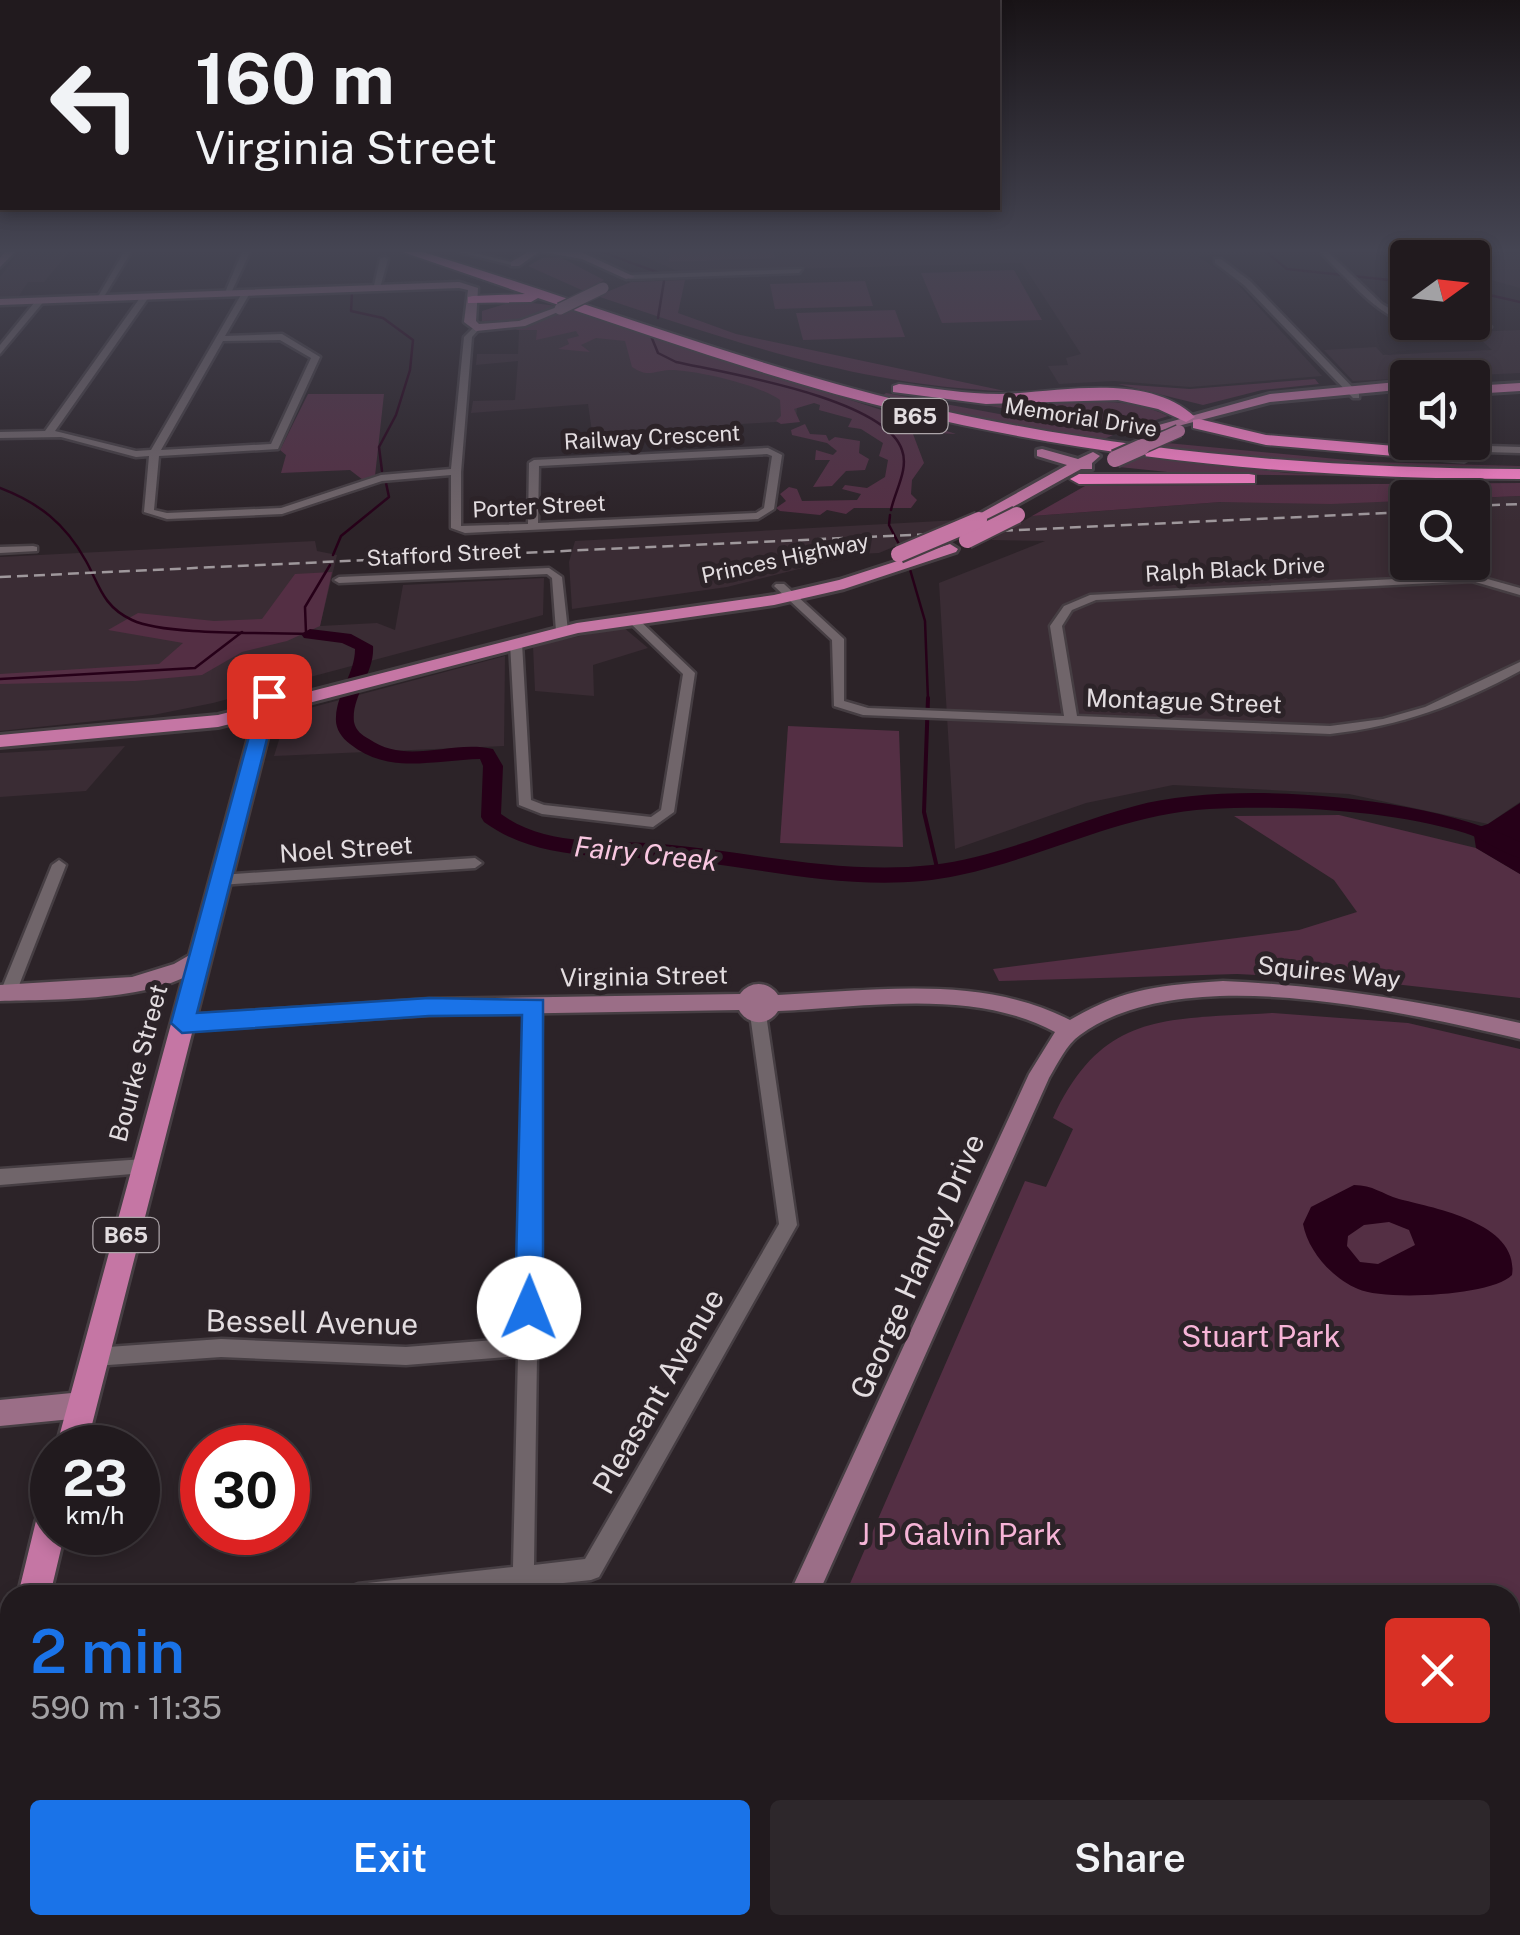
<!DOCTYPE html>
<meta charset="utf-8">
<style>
body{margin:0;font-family:"Public Sans",sans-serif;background:#2d272b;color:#f1f3f6;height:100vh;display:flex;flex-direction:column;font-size:38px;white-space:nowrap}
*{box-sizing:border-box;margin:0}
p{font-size:32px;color:#a2a1a4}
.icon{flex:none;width:55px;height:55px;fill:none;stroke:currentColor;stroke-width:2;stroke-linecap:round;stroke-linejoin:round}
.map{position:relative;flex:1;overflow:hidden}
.sheet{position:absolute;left:0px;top:1585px;width:1520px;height:350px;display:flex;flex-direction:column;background:#211a1e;border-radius:30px 30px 0 0;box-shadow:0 5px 15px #0003,0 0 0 2px #3e383c}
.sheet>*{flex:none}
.top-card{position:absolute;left:0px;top:0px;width:1000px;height:210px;box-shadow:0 5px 15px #0003,0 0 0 2px #3e383c;background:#211a1e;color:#f1f3f6;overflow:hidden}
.needle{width:65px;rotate:75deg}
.buttons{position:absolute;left:1390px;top:240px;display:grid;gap:20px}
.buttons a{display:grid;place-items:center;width:100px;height:100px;border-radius:10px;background:#211a1e;box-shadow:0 5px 15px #0003,0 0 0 2px #3e383c;font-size:50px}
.speed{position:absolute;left:30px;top:1425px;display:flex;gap:20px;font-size:50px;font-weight:700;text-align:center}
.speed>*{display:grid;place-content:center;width:130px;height:130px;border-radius:50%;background:#211a1e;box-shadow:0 5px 15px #0003,0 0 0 2px #3e383c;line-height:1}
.speed small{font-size:25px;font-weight:400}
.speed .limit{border:15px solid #d22;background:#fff;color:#111}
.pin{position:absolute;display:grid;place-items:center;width:85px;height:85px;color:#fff;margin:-42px;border-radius:20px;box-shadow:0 5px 15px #0006}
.me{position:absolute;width:110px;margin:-55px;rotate:1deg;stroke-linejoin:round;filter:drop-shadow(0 0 8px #0008)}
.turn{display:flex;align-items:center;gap:35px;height:210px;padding:0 30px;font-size:45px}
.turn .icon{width:130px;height:130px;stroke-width:2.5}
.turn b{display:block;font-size:70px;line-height:85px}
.round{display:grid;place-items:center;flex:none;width:105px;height:105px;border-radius:10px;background:#2d272b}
.head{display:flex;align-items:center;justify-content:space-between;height:170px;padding:0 30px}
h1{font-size:60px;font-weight:600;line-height:75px;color:#1a73e8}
.primary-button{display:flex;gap:20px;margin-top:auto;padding:20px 30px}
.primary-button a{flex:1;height:115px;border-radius:10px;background:#1a73e8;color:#fff;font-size:40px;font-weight:600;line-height:115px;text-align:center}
.primary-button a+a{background:#2d272b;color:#f1f3f6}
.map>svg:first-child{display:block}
</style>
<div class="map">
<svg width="1520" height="1935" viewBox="0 0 1520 1935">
<rect width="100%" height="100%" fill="#2c2328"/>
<g fill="#3a2c34">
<path d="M19 252H69L44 282H28L18 297 0 298V277Z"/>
<path d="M633 252H1267L1197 256 1234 280 1322 376 1190 387 1114 381 1059 384 1048 366 1068 365 1066 358 1081 354 1022 263 680 272Z"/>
<path d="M1482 252 1520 254V288L1473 275 1477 272 1472 261 1492 260Z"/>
<path d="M570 328 619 330 798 394 796 421 592 432 588 404 471 413 473 401 515 400 518 361 476 365 477 354H518L519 330Z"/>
<path d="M1520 330V373L1353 381 1324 350 1376 347 1383 355 1492 350 1473 332Z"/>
<path d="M1520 496V802L1488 824 1349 794 1173 785 1086 803 955 849 939 583 1045 541 991 540 1032 516 1221 502 1407 501 1408 562H1472L1473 498Z"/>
<path d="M958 520 879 553 858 554 727 587 572 609 569 562 575 541Z"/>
<path d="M315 541 317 551 337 555 320 626 377 623 395 630 403 585 544 578 543 615 213 703 153 715 0 731V557Z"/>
<path d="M623 627 648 648 593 665 594 696 535 691 533 646Z"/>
<path d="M505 656 504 746 274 756 287 714Z"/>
<path d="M125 746 86 791 0 797V753Z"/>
</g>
<g fill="#542f44">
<path d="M669 252H773L775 258 669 262Z"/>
<path d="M560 257 604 280 586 292 528 266 542 258Z"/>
<path d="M1014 270 1042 320 942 323 921 273Z"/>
<path d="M685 280 678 313 736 334 1005 391C862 386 730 341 597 296L631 282Z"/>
<path d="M865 281 873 306 775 309 770 284Z"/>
<path d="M515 301 558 306 523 320 482 321V311Z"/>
<path d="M568 309 956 434 921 432 894 421 913 434 924 463 912 480 911 494 917 500 911 508H854L846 514 827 510 820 515 780 511 776 508 786 501 780 494 789 487 797 489 802 501 857 500 861 494 842 489 845 485 867 488 885 477 888 460 879 456 883 443 861 429 848 427 852 419 819 410 820 405 814 403 794 409 800 422 781 424 776 421 781 416 780 400C760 385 696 370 670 370 652 371 649 378 632 367L625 341 596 338 581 345 590 352 558 349 569 344 567 339 579 336 576 331 536 340 537 330H515Z"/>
<path d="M895 310 905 337 803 340 796 313Z"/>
<path d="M1315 379 1319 384 1262 390 1203 405 1118 384 1190 389Z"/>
<path d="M886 393 1113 435 1100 441 881 397Z"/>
<path d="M308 394H384L375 476 363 480 350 470 281 473 286 455 280 450Z"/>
<path d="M939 397C977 400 1013 403 1051 403 1092 402 1130 397 1168 416L1125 430Z"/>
<path d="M805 424 810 434 826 435 829 441 835 437 860 441 859 453 869 459 865 470 846 471 832 486 813 487 830 460H815L816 450 833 455 837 451 827 443 792 435 791 430Z"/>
<path d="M1167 443 1369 462 1520 466V471L1325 465 1152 449Z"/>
<path d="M1140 455 1287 473 1373 476 1187 474 1119 467Z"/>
<path d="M1520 483V496L1331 504 1221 502 1032 516 1085 486Z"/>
<path d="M332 572 320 626 287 641 242 652 202 675 135 681 0 684V674L159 664 183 643 108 630 138 613 214 621 262 619 295 574Z"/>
<path d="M788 726 899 731 903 847 780 843Z"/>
<path d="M1339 815 1476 848 1520 874V998L1358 980 1237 974 999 981 993 969 1299 930 1357 912 1334 880 1234 816Z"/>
<path d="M1273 1013 1408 1023 1520 1049V1935H718L722 1925H1510V1595H845L1025 1181 1046 1187 1073 1129 1053 1118C1103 1009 1169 1020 1273 1013Z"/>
</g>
<g fill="#260018" fill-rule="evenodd">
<path d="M1520 803V874L1476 848 1473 829 1488 824Z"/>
<path d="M1354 1185C1373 1185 1382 1194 1399 1199 1429 1207 1520 1222 1512 1275 1492 1296 1384 1301 1358 1289 1332 1278 1308 1251 1303 1224L1311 1207ZM1389 1222 1409 1230 1415 1245 1378 1264 1360 1262 1347 1246 1348 1236 1364 1225Z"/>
</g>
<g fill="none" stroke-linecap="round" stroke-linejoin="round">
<g stroke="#260018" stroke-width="2.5">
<path d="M602 252 662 274"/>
<path d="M1266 252 1287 269 1408 282"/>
<path d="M1472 291 1520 302"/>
<path d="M352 293 351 311 383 318 413 340 410 370 396 415 379 447 382 471"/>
<path d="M658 318 664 281"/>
<path d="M651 336 658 353 676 362C725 373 885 398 902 450 909 469 895 491 891 510"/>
<path d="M0 488C39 503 65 523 86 561 99 584 102 606 132 620 166 636 268 632 310 634"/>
<path d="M890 515 889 525 901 548"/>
<path d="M333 555 341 536 389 497 386 483"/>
<path d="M909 566 925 621 928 700"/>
<path d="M306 633 305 607 330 565"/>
<path d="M0 679 195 668 242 632"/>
</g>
<path stroke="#260018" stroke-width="4" d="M928 698 924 812 938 872"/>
<path fill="#260018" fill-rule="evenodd" d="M310 629 351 634 373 646C375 673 351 696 354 722 356 731 362 735 369 739 408 766 451 739 493 749L503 766 501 814C548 848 607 839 662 844 752 852 841 875 932 865 1002 857 1067 824 1135 806 1234 779 1429 796 1520 842V858C1501 853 1484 839 1465 833 1389 810 1288 805 1209 809 1121 814 1045 857 960 875 869 895 780 871 689 861 620 854 543 865 484 822L481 817 483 766 480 759C435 760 388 775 350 744 341 737 335 728 336 717 337 693 355 673 355 649L342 643 304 638 301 634Z"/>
<defs>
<g id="street">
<path d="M124 252H131L102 300H96Z"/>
<path d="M242 252H250L231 293 224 295Z"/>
<path d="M459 252H471L519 264 515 266Z"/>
<path d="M1321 252H1328L1382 304 1408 319V322L1487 324 1491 327 1487 330C1424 331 1399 332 1353 285 1342 274 1330 263 1321 252Z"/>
<path d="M1437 252H1445L1451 258H1443Z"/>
<path d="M384 257 388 259 380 288 373 290 380 259Z"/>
<path d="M1215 259H1221L1250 281 1359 394V398H1353L1244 285 1215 263Z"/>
<path d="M802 269 799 273 630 279 626 277 630 275Z"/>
<path d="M246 291 250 293 225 336 282 334 320 357 278 449 159 456 154 510 167 513 281 508 381 475 451 469 464 337 476 325 480 328 472 337 461 472V526L528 524 529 463 534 460 768 448 782 455 774 509 758 519 465 533 451 528V475L382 481 282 514 167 519 144 512 149 456 136 457 61 437 0 438V432L45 431 142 295H145L149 297 55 431 136 451 151 450 242 293ZM280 340 311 358 271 444 161 450 223 341ZM767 454 772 456 764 508 756 513 538 523 539 466Z"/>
<path d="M38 298 45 300 0 354V345Z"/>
<path d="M1472 439 1488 446 1520 447V453L1486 452 1469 444 1472 442Z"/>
<path d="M33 546 37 547V551L0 553V547Z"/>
<path d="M549 568 562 577 568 631 562 634 556 631 552 578 547 574 339 583 334 580 339 577Z"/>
<path d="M1473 575 1520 588V595L1472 581 1096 600 1072 610 1062 626 1077 716 1330 726 1383 719 1425 707 1520 662V671C1457 705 1402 726 1330 734L863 715 834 706 832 640 774 586 776 584H784L844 639V701L868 708 1064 716 1050 626 1064 606 1090 595Z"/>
<path d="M632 616 636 617 695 673 674 812 653 827 542 814 519 805 510 643 516 640 522 643 531 800 544 805 651 817 661 810 683 674 628 621V617Z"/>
<path d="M475 858 482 863 475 868 220 885 213 880 220 875Z"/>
<path d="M59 860 66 865 16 993 13 997H3L0 993 52 865Z"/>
<path d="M534 1000 539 1002 542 1006 534 1565 585 1559 779 1224 750 1014 753 1010H763L766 1014 797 1225 599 1577 591 1580 454 1595H347L350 1587 358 1584 513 1567 518 1356 406 1365 221 1357 94 1366 87 1364 84 1357 87 1350 94 1348 221 1339 406 1347 518 1338 526 1006 529 1002Z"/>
<path d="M144 1159 150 1161 153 1166 150 1171 144 1173 0 1185V1169Z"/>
<path d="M10 1651V1673L0 1674V1652Z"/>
<path d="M296 1925H320V1935H294Z"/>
<path d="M730 1925H757L762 1935H734Z"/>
</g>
<g id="secondary">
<path d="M5 252H15L0 267V258Z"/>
<path d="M528 252H539L519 266H511V262Z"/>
<path d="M543 252H581L635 277 626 279 582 259Z"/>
<path d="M459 282 478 288 476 321 479 324 519 321 560 306 565 309 525 326 476 331 464 322 468 290 459 288 0 305V299Z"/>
<path d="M200 949 210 957C178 1003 51 999 0 1001V985L132 977 174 964Z"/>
<path d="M1223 981C1324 985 1421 1001 1520 1023V1039C1402 1012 1184 959 1080 1035 1066 1045 1058 1063 1049 1078L818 1595H789L1029 1074 1055 1032C973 988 868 1007 778 1011 769 1026 748 1026 739 1010L429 1015 183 1031 176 1029 173 1023 176 1017 183 1015 429 999 740 994C750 980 769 981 778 995 874 991 981 974 1070 1020 1124 988 1161 985 1223 981Z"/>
<path d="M82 1392 91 1396 95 1405 91 1414 82 1418 0 1426V1400Z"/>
<path d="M235 1925H309L304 1935H231Z"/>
</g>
<g id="primary">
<path d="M1408 381V389L1270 402 1155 432 1148 428 1270 394Z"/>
<path d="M1520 383V391L1472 394V386Z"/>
<path d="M1042 449 1078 459 1093 452 1100 456 1092 463V469H1081L984 523H974V517L1067 465 1037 456V450Z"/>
<path d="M950 544 958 549 956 552 844 589 774 605 578 633 274 712 86 1448H56L254 718 218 727 0 747V735L218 715 257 705 262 695 268 693 277 700 577 623 774 595 839 580Z"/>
<path d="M52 1505V1532H65L50 1595H18L36 1521 41 1510Z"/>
<path d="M10 1671V1740L0 1744V1675Z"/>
</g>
<g id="highway">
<path d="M403 252H423C586 302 747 364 913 404 1113 451 1316 468 1520 469V479C1314 479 1110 461 909 413 783 383 661 339 538 298L531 302 468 303V297L473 296 525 294Z"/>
<path d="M899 384C932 388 966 394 999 394 1059 393 1146 371 1195 417L1186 422 1158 409 1118 400 986 404 893 392V386Z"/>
<path d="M1199 419 1266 435 1464 452 1473 457 1464 462 1266 445 1193 428V420Z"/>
<path d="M1249 474 1255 475V483L1079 484 1070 479 1079 474Z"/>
</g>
</defs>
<use href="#street" stroke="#463e43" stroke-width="5"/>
<use href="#secondary" stroke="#463e43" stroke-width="5"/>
<use href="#primary" stroke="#463e43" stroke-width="6"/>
<use href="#highway" stroke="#463e43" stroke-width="4"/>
<use href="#street" fill="#70656a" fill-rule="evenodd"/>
<use href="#secondary" fill="#9b6e87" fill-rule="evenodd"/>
<use href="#primary" fill="#c576a4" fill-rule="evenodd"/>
<use href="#highway" fill="#fe82ca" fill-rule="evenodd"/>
<g stroke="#9f989c" stroke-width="2.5" stroke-dasharray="11 6" stroke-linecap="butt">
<path d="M1472 506 1520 504"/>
<path d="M0 577 1408 512"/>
</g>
<defs>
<path id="secondary-bridge" d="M560 309 603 288"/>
<path id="primary-bridge-far1" d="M1136 450 1179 431"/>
<g id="primary-bridge">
<path d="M1115 459 1142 447"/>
<path d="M967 540 1017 515"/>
<path d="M899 554 979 520"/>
</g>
</defs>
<use href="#secondary-bridge" stroke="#463e43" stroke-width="14" stroke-linecap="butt"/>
<use href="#primary-bridge-far1" stroke="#463e43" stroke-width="15" stroke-linecap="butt"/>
<use href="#primary-bridge" stroke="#463e43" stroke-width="20" stroke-linecap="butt"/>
<use href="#secondary-bridge" stroke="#9b6e87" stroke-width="11"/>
<use href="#primary-bridge-far1" stroke="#c576a4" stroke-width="12"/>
<use href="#primary-bridge" stroke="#c576a4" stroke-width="16"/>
</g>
<linearGradient id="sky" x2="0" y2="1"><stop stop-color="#181316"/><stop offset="0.48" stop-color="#454553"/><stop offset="1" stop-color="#454553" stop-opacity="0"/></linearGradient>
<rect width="1520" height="522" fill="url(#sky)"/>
<path fill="#1a73e8" stroke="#114b97" stroke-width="2.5" d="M269 690 278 696 197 1013 429 998 543 1000V1308L539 1318 529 1322 519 1318 515 1308 522 1015 429 1016 182 1033 171 1023 260 696Z"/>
<g text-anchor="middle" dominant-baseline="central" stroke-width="10" stroke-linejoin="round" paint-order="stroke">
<g fill="#2c2328" stroke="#aca5a9" stroke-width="2.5">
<rect x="882.5" y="399" width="65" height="34" rx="8"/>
<rect x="93.5" y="1218" width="65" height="34" rx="8"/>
</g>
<g font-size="22" font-weight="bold" fill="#e3dde0">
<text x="915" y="416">B65</text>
<text x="126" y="1235">B65</text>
</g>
<g font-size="22" fill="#e3dde0" stroke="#2c2328">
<text transform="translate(1081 417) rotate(9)">Memorial Drive</text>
<text transform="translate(652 437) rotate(-3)">Railway Crescent</text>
<text transform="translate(539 506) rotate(-3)">Porter Street</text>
<text transform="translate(444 554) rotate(-3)">Stafford Street</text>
<text transform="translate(785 558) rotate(-12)">Princes Highway</text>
<text transform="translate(1235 569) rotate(-3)">Ralph Black Drive</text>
</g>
<g font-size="25" fill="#e3dde0" stroke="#2c2328">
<text transform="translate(1184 701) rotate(2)">Montague Street</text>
<text transform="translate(346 849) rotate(-4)">Noel Street</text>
<text transform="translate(1329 972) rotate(6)">Squires Way</text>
<text transform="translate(644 976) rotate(-1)">Virginia Street</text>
<text transform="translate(138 1063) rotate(-75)">Bourke Street</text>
</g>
<g font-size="28" font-style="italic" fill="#f9c7e1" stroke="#2c2328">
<text transform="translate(646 853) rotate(6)">Fairy Creek</text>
</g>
<g font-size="30" fill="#e3dde0" stroke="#2c2328">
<text transform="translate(917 1266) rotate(-66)">George Hanley Drive</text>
<text transform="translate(312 1322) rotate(1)">Bessell Avenue</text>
<text transform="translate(658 1391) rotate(-60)">Pleasant Avenue</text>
</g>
<g font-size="30" fill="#f6b4d7" stroke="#2c2328">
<text x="1261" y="1336">Stuart Park</text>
<text x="960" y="1534">J P Galvin Park</text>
</g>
</g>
</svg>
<div class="buttons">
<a><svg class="needle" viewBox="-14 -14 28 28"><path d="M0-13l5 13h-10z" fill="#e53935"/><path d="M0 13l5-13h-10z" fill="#a2a1a4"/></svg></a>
<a><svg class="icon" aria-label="sound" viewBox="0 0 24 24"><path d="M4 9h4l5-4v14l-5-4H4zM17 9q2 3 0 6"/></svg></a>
<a><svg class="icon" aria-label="search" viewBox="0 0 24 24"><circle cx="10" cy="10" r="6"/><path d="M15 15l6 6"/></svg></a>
</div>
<div class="speed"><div>23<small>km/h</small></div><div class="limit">30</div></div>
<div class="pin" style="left:269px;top:696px;background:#d93025"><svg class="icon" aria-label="arrive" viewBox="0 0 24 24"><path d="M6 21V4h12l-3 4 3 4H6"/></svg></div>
<svg class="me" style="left:529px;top:1308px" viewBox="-20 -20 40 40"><circle r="19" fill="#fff"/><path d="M0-13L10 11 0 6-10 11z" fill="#1a73e8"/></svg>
<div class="top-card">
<div class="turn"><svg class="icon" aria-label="left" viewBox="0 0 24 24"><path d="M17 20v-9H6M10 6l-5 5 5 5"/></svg><div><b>160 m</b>Virginia Street</div></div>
</div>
<section class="sheet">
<div class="head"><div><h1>2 min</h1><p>590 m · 11:35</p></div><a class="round" style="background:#d93025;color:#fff"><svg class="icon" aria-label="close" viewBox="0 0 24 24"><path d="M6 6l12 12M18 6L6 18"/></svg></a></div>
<div class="primary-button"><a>Exit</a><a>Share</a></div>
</section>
</div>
